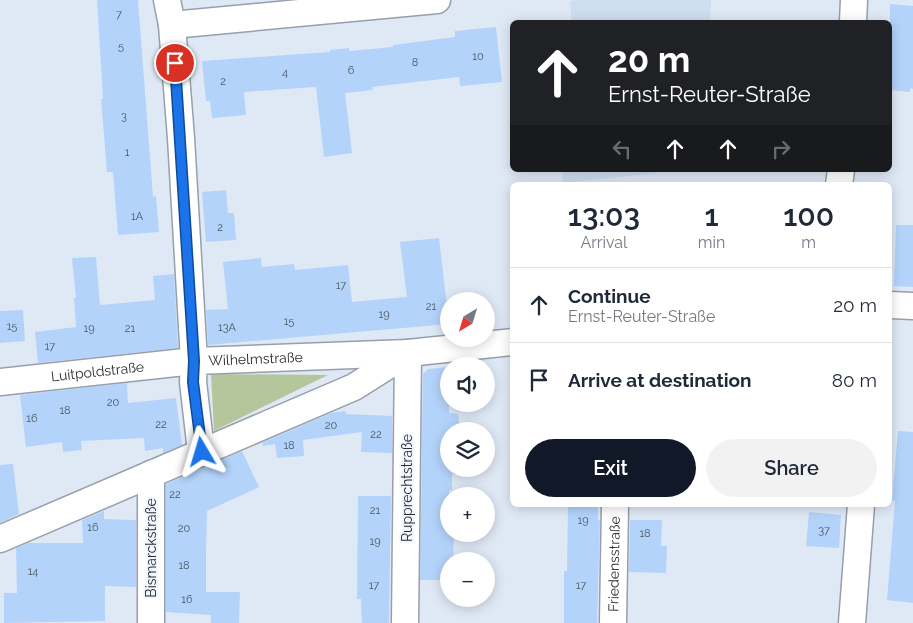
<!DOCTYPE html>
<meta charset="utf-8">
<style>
body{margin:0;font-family:Raleway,sans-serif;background:#f2f2f3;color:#1f2937;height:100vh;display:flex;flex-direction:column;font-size:19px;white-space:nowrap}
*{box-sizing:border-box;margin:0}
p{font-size:16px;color:#747a83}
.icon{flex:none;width:28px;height:28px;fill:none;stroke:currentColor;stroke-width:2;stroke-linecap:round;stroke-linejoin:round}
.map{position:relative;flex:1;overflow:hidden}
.drawer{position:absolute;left:510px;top:182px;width:382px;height:325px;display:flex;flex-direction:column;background:#fff;border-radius:8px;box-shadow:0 2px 12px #0003}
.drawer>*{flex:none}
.top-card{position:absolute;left:510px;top:20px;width:382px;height:152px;border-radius:8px;box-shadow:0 2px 12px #0003;background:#202124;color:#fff;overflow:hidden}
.needle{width:32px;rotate:218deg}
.controls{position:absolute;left:440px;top:292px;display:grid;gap:10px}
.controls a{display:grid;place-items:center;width:55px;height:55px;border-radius:50%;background:#fff;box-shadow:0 2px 12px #0003;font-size:25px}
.pin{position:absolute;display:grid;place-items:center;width:42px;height:42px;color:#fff;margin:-21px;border:2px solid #fff;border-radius:50%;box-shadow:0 1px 5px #0007}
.me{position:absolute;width:55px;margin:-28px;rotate:353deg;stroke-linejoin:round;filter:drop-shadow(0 0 4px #0008)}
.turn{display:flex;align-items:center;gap:18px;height:105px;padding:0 15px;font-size:22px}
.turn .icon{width:65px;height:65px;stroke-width:2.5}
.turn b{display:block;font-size:35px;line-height:42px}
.lanes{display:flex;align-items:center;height:48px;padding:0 15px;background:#0003;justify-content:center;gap:25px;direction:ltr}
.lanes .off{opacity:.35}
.eta{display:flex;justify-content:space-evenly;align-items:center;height:85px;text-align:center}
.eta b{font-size:30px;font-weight:600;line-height:35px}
.action{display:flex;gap:10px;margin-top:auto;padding:10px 15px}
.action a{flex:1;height:58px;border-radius:30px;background:#111827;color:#fff;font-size:20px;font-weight:600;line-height:58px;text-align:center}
.action a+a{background:#f2f2f3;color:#1f2937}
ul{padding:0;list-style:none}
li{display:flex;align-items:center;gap:15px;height:75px;padding:0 15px;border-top:1px solid #e0e1e3}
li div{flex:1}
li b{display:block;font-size:19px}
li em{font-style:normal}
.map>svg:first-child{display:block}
</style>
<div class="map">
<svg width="913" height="623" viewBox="0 0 913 623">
<rect width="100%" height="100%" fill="#dfe9f6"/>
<g fill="#cfddf0">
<path d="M578 0H711L710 22H572L570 1Z"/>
<path d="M562 170H656V173L563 183Z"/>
</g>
<path fill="#b6c69c" d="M211 374 328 375 214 431Z"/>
<g fill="#b4d3fb">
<path d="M97 0H138L153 197 156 196 159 232 118 235 113 172H107L101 99H103Z"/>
<path d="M890 4 913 6V89L910 88V92L890 90Z"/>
<path d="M496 27 502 82 460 86 459 77 372 87 373 90 345 93 352 153 324 157 316 87 244 92 246 115 212 118 210 101H206L202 61 330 52V50L349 48V51L393 47V45L455 37V31Z"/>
<path d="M226 190 228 213H234L236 240 206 242 202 192Z"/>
<path d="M896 225H913V287L894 286Z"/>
<path d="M439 238 449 324 208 345 206 310 228 309 223 262 261 258 262 267 294 264 295 270 348 265 352 302 407 297 400 242Z"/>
<path d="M96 257 100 305 155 300 153 276 174 274 178 348 38 363 35 332 76 327 74 298H76L72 258Z"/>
<path d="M23 310 25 341 0 343V311Z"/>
<path d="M449 367V413L458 414 460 431H449V469H467V474H452V490H449V534H454L453 561H449V580H420L423 374 428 369Z"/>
<path d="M127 383 128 403 176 398 182 445 163 453V448L145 451 144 438 81 441 82 450 63 452 62 442 26 447 20 395Z"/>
<path d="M346 411V414L392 416V453L361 452 362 432 303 440 304 456 277 458 275 444 263 446 262 443 331 413Z"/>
<path d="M898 431 913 432V603L887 600 895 501H892Z"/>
<path d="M242 451 259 487 207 511 206 549V592H240L239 623H211V615L166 612V484Z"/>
<path d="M13 464 19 514 0 523V465Z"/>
<path d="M358 496H391L389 623H362L361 599H357Z"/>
<path d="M568 505H598V520H600L597 623H564V571H567Z"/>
<path d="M104 511V519L136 520V587L105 586V621L4 623V593H17L16 548 28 543H83L82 520Z"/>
<path d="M809 512 841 515 839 548 806 546Z"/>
<path d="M630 520H662L661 546H667L666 573 629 572Z"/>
</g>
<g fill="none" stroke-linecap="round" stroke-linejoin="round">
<defs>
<g id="minor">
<path d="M853 22 854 0"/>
<path d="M172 25 437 0"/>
<path d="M839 185 841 170"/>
<path d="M890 305 913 306"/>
<path id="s1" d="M0 382 194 361 181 138 172 25 167 0"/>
<path id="s2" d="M201 451 193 382 194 361 408 353 405 623"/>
<path d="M0 539 354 387 408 353 512 342"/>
<path d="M151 623V474"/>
<path id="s3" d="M613 623 615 505"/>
<path d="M852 623 861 505"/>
</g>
</defs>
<use href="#minor" stroke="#969fab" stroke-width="29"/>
<use href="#minor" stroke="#fff" stroke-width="26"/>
</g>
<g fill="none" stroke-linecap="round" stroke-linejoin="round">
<defs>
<path id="route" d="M175 63 194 361 193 382 202 452"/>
</defs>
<use href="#route" stroke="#114b97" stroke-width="12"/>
<use href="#route" stroke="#1a73e8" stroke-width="9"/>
</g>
<g text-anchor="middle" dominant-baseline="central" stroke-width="4" stroke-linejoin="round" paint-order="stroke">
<g font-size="11" fill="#4b5663">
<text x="119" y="14">7</text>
<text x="121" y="46">5</text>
<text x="478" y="56">10</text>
<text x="415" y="62">8</text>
<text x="351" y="70">6</text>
<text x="285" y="72">4</text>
<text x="223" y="81">2</text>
<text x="124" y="116">3</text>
<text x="127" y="152">1</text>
<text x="137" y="216">1A</text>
<text x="220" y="227">2</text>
<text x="341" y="285">17</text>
<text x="431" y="306">21</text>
<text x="384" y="314">19</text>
<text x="289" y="321">15</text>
<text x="12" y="326">15</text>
<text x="227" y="327">13A</text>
<text x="89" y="328">19</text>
<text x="130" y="328">21</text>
<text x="50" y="346">17</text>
<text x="113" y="402">20</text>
<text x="65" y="410">18</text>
<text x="32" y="418">16</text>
<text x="161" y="424">22</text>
<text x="331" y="425">20</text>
<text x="376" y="434">22</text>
<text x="289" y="445">18</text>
<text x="175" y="494">22</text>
<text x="375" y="510">21</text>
<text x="583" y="520">19</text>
<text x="93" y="527">16</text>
<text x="184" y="528">20</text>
<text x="824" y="530">37</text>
<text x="645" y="533">18</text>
<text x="375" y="541">19</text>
<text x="184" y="565">18</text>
<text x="33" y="571">14</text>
<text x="374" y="585">17</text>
<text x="581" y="585">17</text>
<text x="187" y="599">16</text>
</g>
<g font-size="14" fill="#282c30" stroke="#f0f6fe">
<text stroke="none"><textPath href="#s2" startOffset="152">Wilhelmstraße</textPath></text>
<text stroke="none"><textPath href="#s1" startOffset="98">Luitpoldstraße</textPath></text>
<text transform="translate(407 488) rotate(-90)">Rupprechtstraße</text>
<text transform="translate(151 548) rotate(-90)">Bismarckstraße</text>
<text stroke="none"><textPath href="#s3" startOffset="59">Friedensstraße</textPath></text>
</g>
</g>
</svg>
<div class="controls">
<a><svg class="needle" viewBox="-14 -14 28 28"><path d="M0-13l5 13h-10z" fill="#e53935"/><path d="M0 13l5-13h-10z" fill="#747a83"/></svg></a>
<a><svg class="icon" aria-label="sound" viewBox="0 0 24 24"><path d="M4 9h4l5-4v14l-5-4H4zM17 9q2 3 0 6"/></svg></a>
<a><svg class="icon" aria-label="layers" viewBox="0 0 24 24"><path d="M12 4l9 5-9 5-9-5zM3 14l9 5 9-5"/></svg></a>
<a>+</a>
<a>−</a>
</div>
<div class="pin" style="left:175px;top:63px;background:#d93025"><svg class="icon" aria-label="arrive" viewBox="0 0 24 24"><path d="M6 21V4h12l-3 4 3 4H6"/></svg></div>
<svg class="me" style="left:202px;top:452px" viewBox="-20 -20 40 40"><path d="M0-17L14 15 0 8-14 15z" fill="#1a73e8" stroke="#fff" stroke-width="4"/></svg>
<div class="top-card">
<div class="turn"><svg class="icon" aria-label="ahead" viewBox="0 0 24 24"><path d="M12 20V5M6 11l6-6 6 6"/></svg><div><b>20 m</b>Ernst-Reuter-Straße</div></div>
<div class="lanes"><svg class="icon off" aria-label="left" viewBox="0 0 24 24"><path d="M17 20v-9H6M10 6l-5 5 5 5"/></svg><svg class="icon" aria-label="ahead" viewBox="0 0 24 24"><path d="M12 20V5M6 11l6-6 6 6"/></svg><svg class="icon" aria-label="ahead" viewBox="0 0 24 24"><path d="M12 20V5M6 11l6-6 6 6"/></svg><svg class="icon off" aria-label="right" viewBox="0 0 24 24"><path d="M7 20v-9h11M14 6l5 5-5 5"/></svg></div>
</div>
<section class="drawer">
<div class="eta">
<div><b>13:03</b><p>Arrival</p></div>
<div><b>1</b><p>min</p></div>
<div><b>100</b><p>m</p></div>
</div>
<ul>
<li><svg class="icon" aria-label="ahead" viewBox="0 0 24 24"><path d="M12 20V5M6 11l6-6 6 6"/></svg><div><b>Continue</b><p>Ernst-Reuter-Straße</p></div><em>20 m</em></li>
<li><svg class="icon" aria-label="arrive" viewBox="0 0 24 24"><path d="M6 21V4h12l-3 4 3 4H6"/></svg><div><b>Arrive at destination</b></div><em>80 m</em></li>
</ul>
<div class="action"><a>Exit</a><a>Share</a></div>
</section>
</div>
